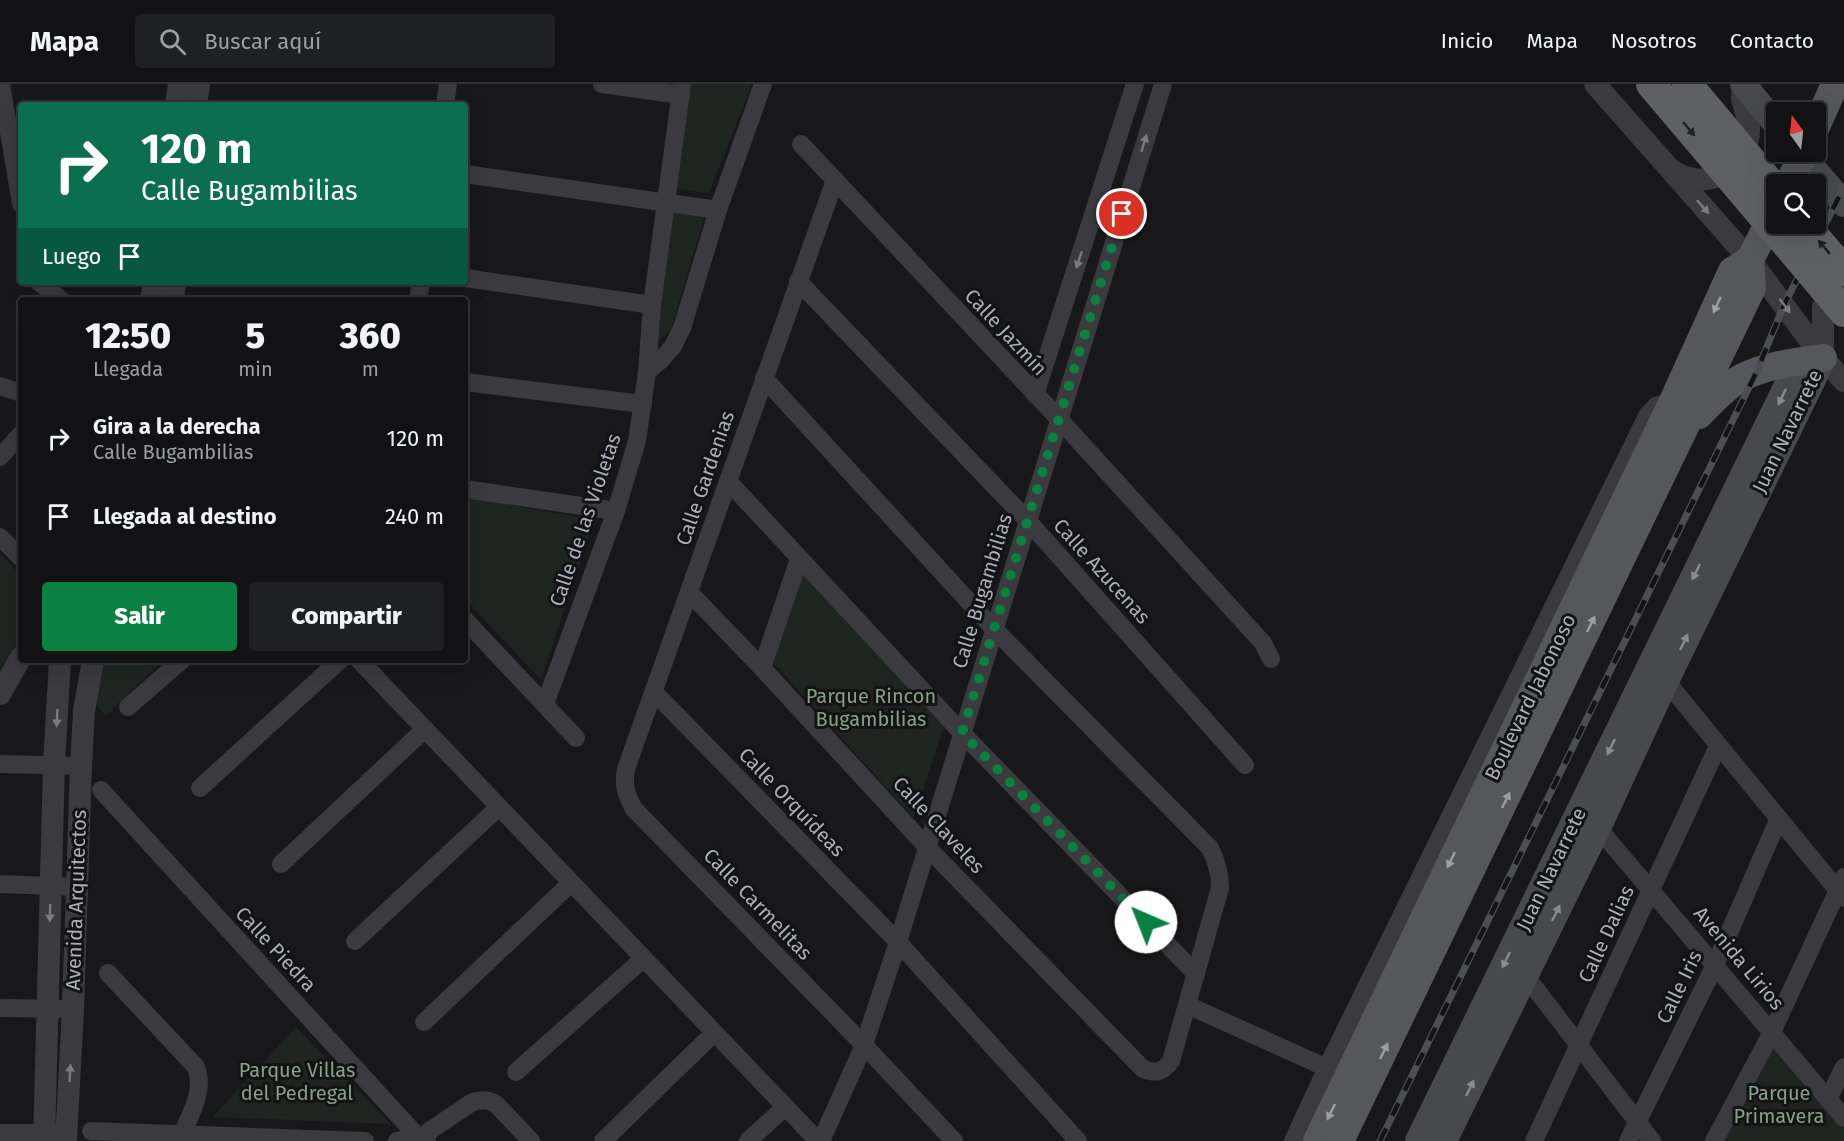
<!DOCTYPE html>
<html lang="es">
<meta charset="utf-8">
<style>
body{margin:0;font-family:"Fira Sans",sans-serif;background:#1f2022;color:#f1f3f6;height:100vh;display:flex;flex-direction:column;font-size:22px;white-space:nowrap}
*{box-sizing:border-box;margin:0}
p{font-size:20px;color:#9c9ea0}
.icon{flex:none;width:33px;height:33px;fill:none;stroke:currentColor;stroke-width:2;stroke-linecap:round;stroke-linejoin:round}
.map{position:relative;flex:1;overflow:hidden}
.side{position:absolute;left:18px;top:213px;width:450px;height:366px;display:flex;flex-direction:column;background:#121214;border-radius:6px;box-shadow:0 6px 24px #0002,0 0 0 2px #313234}
.side>*{flex:none}
.banner{position:absolute;left:18px;top:18px;width:450px;height:183px;border-radius:6px;box-shadow:0 6px 24px #0002,0 0 0 2px #313234;background:#0b6e4f;color:#fff;overflow:hidden}
.needle{width:39px;rotate:345deg}
.buttons{position:absolute;left:1766px;top:18px;display:grid;gap:12px}
.buttons a{display:grid;place-items:center;width:60px;height:60px;border-radius:6px;background:#121214;box-shadow:0 6px 24px #0002,0 0 0 2px #313234;font-size:30px}
.pin{position:absolute;display:grid;place-items:center;width:51px;height:51px;color:#fff;margin:-26px;border:3px solid #fff;border-radius:50%;box-shadow:0 2px 6px #0007}
.me{position:absolute;width:66px;margin:-33px;rotate:316deg;stroke-linejoin:round;filter:drop-shadow(0 0 4px #0008)}
.turn{display:flex;align-items:center;gap:21px;height:126px;padding:0 24px;font-size:27px}
.turn .icon{width:78px;height:78px;stroke-width:2.5}
.turn b{display:block;font-size:42px;line-height:51px}
.then{display:flex;align-items:center;height:57px;padding:0 24px;background:#0003;gap:12px;font-size:22px}
.eta{display:flex;justify-content:space-evenly;align-items:center;height:102px;text-align:center}
.eta b{font-size:36px;font-weight:800;line-height:42px}
.action{display:flex;gap:12px;margin-top:auto;padding:12px 24px}
.action a{flex:1;height:69px;border-radius:6px;background:#0b8043;color:#fff;font-size:24px;font-weight:800;line-height:69px;text-align:center}
.action a+a{background:#1f2022;color:#f1f3f6}
ul{padding:0;list-style:none}
li{display:flex;align-items:center;gap:18px;height:78px;padding:0 24px}
li div{flex:1}
li b{display:block;font-size:22px}
li em{font-style:normal}
header{display:flex;align-items:center;gap:36px;box-sizing:border-box;height:84px;padding:0 30px;background:#121214;border-bottom:2px solid #313234}
header strong{font-size:28px}
nav{display:flex;gap:33px;margin-inline-start:auto;font-size:21px}
.search{width:420px;height:54px;background:#1f2022;display:flex;align-items:center;gap:15px;box-sizing:border-box;padding:0 21px;border-radius:6px;color:#9c9ea0;font-size:22px}
.map>svg:first-child{display:block}
</style>
<header>
<strong>Mapa</strong>
<div class="search"><svg class="icon" aria-label="search" viewBox="0 0 24 24"><circle cx="10" cy="10" r="6"/><path d="M15 15l6 6"/></svg>Buscar aquí</div>
<nav><a>Inicio</a><a>Mapa</a><a>Nosotros</a><a>Contacto</a></nav>
</header>
<div class="map">
<svg width="1844" height="1057" viewBox="0 0 1844 1057">
<rect width="100%" height="100%" fill="#18181a"/>
<g fill="#1e2520">
<path d="M687 0H752L709 109 672 104Z"/>
<path d="M669 122 705 130 671 245 654 261Z"/>
<path d="M465 413 594 436 541 596 465 515Z"/>
<path d="M0 469 21 492V553L0 585Z"/>
<path d="M803 487 944 642 914 734 772 577Z"/>
<path d="M99 576H163L106 632 91 615Z"/>
<path d="M296 943 391 1040 213 1033Z"/>
<path d="M1772 957 1844 1042V1057H1718Z"/>
</g>
<g fill="none" stroke-linecap="round" stroke-linejoin="round">
<g stroke="#3a3a3f" stroke-width="18">
<path d="M1 0 21 120"/>
<path d="M602 0 681 11"/>
<path d="M445 21 448 0"/>
<path d="M801 60 1059 335 1263 559 1271 575"/>
<path d="M465 90 718 126"/>
<path d="M835 96 626 685C623 701 626 711 634 725L864 961 954 1057"/>
<path d="M465 194 652 221"/>
<path d="M798 197 1028 437 1245 681"/>
<path d="M39 198 61 216"/>
<path d="M418 216 421 198"/>
<path d="M647 288 661 276 673 262 682 244 718 126 763 0"/>
<path d="M465 298 643 320"/>
<path d="M0 302 21 309"/>
<path d="M1035 311 1135 0"/>
<path d="M0 373 21 350"/>
<path d="M728 397 962 649 1196 890"/>
<path d="M465 405 616 427"/>
<path d="M0 453 21 474"/>
<path d="M689 508 762 584 927 763 1143 985C1156 990 1163 988 1171 977L1220 804C1220 789 1217 778 1210 764L994 545 764 294"/>
<path d="M465 536 576 654"/>
<path d="M359 576 818 1057"/>
<path d="M762 584 799 475"/>
<path d="M1666 597 1844 814"/>
<path d="M654 608 898 858 1078 1057"/>
<path d="M545 620 616 427 637 357 647 288 652 221 682 0"/>
<path d="M128 623 182 576"/>
<path d="M0 680 81 682"/>
<path d="M200 704 340 576"/>
<path d="M101 706 419 1054"/>
<path d="M1598 744 1844 1034"/>
<path d="M281 780 425 645"/>
<path d="M0 800 76 803"/>
<path d="M355 857 499 723"/>
<path d="M108 889 196 983C205 1007 191 1028 182 1051"/>
<path d="M1525 891 1652 1057"/>
<path d="M1187 921 1336 988"/>
<path d="M0 924 73 925"/>
<path d="M424 938 571 799"/>
<path d="M516 988 643 875"/>
<path d="M1828 1015 1844 983"/>
<path d="M91 1047 365 1057"/>
<path d="M0 1049H56"/>
<path d="M419 1054 471 1019C480 1015 488 1015 496 1020L531 1057"/>
<path d="M397 1057 419 1054 427 1055"/>
<path d="M603 1057 714 949"/>
<path d="M748 1057 785 1023"/>
<path d="M821 1057 864 961 898 858 1163 0"/>
<path d="M1293 1057 1327 983 1648 330 1656 322 1673 317"/>
<path d="M1534 1057 1718 662"/>
<path d="M1628 1057 1715 881 1779 734"/>
<path d="M1714 1057 1772 948 1844 793"/>
</g>
<g stroke="#3a3a3f" stroke-width="22">
<path d="M1595 0 1750 176 1823 274 1844 297"/>
<path d="M176 21 179 0"/>
<path d="M196 21 199 0"/>
<path d="M1673 87C1706 109 1748 86 1749 47 1750 35 1744 26 1742 15 1742 11 1743 5 1744 1"/>
<path d="M151 216 154 198"/>
<path d="M173 216 175 198"/>
<path d="M1823 274V223L1834 200"/>
<path d="M0 610 21 573"/>
<path d="M44 1057 54 680 60 576"/>
<path d="M66 1057 73 925 81 682 84 627 93 576"/>
</g>
<g stroke="#48494e" stroke-width="26">
<path d="M1743 0 1776 40"/>
<path d="M1799 68 1844 120"/>
<path d="M1418 1057 1789 297 1823 274"/>
<path d="M1444 1057 1598 744 1666 597 1822 277"/>
</g>
<g stroke="#56575d" stroke-width="28">
<path d="M1815 45 1835 0"/>
<path d="M1788 100 1805 68"/>
<path d="M1699 331C1712 318 1725 303 1741 294 1766 281 1796 278 1823 274"/>
<path d="M1317 1057 1673 317 1732 187 1750 176 1776 124"/>
<path d="M1340 1057 1752 204 1750 176"/>
</g>
<defs>
<path id="rail" d="M1380 1057 1757 287 1784 221 1844 103"/>
</defs>
<use href="#rail" stroke="#4d4e53" stroke-width="7"/>
<use href="#rail" stroke="#131315" stroke-width="4.5" stroke-dasharray="14" stroke-linecap="butt"/>
<g stroke="#5e6066" stroke-width="30">
<path d="M1651 0 1844 228"/>
<path d="M1687 0 1776 106"/>
<path d="M1804 140 1844 187"/>
</g>
</g>
<defs><path id="oneway-solid" d="M-6-.8H1V-3.2L6.5 0L1 3.2V.8H-6Z" transform="scale(1.5)"/></defs>
<g fill="#1e1f21">
<use href="#oneway-solid" transform="translate(1689 45) rotate(50)"/>
<use href="#oneway-solid" transform="translate(1824 163) rotate(-130)"/>
</g>
<g fill="#797a82">
<use href="#oneway-solid" transform="translate(1144 59) rotate(-73)"/>
<use href="#oneway-solid" transform="translate(1703 123) rotate(48)"/>
<use href="#oneway-solid" transform="translate(1079 176) rotate(108)"/>
<use href="#oneway-solid" transform="translate(1785 222) rotate(53)"/>
<use href="#oneway-solid" transform="translate(57 634) rotate(93)"/>
<use href="#oneway-solid" transform="translate(50 829) rotate(91)"/>
<use href="#oneway-solid" transform="translate(70 989) rotate(-87)"/>
</g>
<g fill="#9b9da7">
<use href="#oneway-solid" transform="translate(1717 221) rotate(115)"/>
<use href="#oneway-solid" transform="translate(1591 540) rotate(-64)"/>
<use href="#oneway-solid" transform="translate(1506 716) rotate(-64)"/>
<use href="#oneway-solid" transform="translate(1451 776) rotate(116)"/>
<use href="#oneway-solid" transform="translate(1384 967) rotate(-64)"/>
<use href="#oneway-solid" transform="translate(1331 1028) rotate(116)"/>
</g>
<g fill="#898b94">
<use href="#oneway-solid" transform="translate(1782 313) rotate(116)"/>
<use href="#oneway-solid" transform="translate(1696 488) rotate(116)"/>
<use href="#oneway-solid" transform="translate(1684 558) rotate(-64)"/>
<use href="#oneway-solid" transform="translate(1611 663) rotate(116)"/>
<use href="#oneway-solid" transform="translate(1556 829) rotate(-64)"/>
<use href="#oneway-solid" transform="translate(1506 876) rotate(116)"/>
<use href="#oneway-solid" transform="translate(1470 1004) rotate(-64)"/>
</g>
<g fill="none" stroke-linecap="round" stroke-linejoin="round">
<path stroke="#0b8043" stroke-width="10" stroke-dasharray="0 18" d="M1122 130 962 649 1146 838"/>
</g>
<g text-anchor="middle" dominant-baseline="central" stroke-width="6" stroke-linejoin="round" paint-order="stroke">
<g font-size="20" fill="#acafb9" stroke="#131315">
<text transform="translate(1006 248) rotate(47)">Calle Jazmín</text>
<text transform="translate(1787 347) rotate(-64)">Juan Navarrete</text>
<text transform="translate(705 394) rotate(-71)">Calle Gardenias</text>
<text transform="translate(585 436) rotate(-71)">Calle de las Violetas</text>
<text transform="translate(1102 487) rotate(48)">Calle Azucenas</text>
<text transform="translate(982 507) rotate(-73)">Calle Bugambilias</text>
<text transform="translate(1530 613) rotate(-64)">Boulevard Jabonoso</text>
<text transform="translate(792 718) rotate(46)">Calle Orquídeas</text>
<text transform="translate(939 741) rotate(47)">Calle Claveles</text>
<text transform="translate(1551 785) rotate(-64)">Juan Navarrete</text>
<text transform="translate(76 816) rotate(-88)">Avenida Arquitectos</text>
<text transform="translate(758 820) rotate(46)">Calle Carmelitas</text>
<text transform="translate(1606 850) rotate(-65)">Calle Dalias</text>
<text transform="translate(276 865) rotate(47)">Calle Piedra</text>
<text transform="translate(1739 874) rotate(50)">Avenida Lirios</text>
<text transform="translate(1679 903) rotate(-64)">Calle Iris</text>
</g>
<g font-size="20" fill="#84a288" stroke="#131315">
<text x="871" y="612">Parque Rincon<tspan x="871" dy="23">Bugambilias</tspan></text>
<text x="297" y="986">Parque Villas<tspan x="297" dy="23">del Pedregal</tspan></text>
<text x="1779" y="1009">Parque<tspan x="1779" dy="23">Primavera</tspan></text>
</g>
</g>
</svg>
<div class="buttons">
<a><svg class="needle" viewBox="-14 -14 28 28"><path d="M0-13l5 13h-10z" fill="#e53935"/><path d="M0 13l5-13h-10z" fill="#9c9ea0"/></svg></a>
<a><svg class="icon" aria-label="search" viewBox="0 0 24 24"><circle cx="10" cy="10" r="6"/><path d="M15 15l6 6"/></svg></a>
</div>
<div class="pin" style="left:1122px;top:130px;background:#d93025"><svg class="icon" aria-label="arrive" viewBox="0 0 24 24"><path d="M6 21V4h12l-3 4 3 4H6"/></svg></div>
<svg class="me" style="left:1146px;top:838px" viewBox="-20 -20 40 40"><circle r="19" fill="#fff"/><path d="M0-13L10 11 0 6-10 11z" fill="#0b8043"/></svg>
<div class="banner">
<div class="turn"><svg class="icon" aria-label="right" viewBox="0 0 24 24"><path d="M7 20v-9h11M14 6l5 5-5 5"/></svg><div><b>120 m</b>Calle Bugambilias</div></div>
<div class="then">Luego<svg class="icon" aria-label="arrive" viewBox="0 0 24 24"><path d="M6 21V4h12l-3 4 3 4H6"/></svg></div>
</div>
<section class="side">
<div class="eta">
<div><b>12:50</b><p>Llegada</p></div>
<div><b>5</b><p>min</p></div>
<div><b>360</b><p>m</p></div>
</div>
<ul>
<li><svg class="icon" aria-label="right" viewBox="0 0 24 24"><path d="M7 20v-9h11M14 6l5 5-5 5"/></svg><div><b>Gira a la derecha</b><p>Calle Bugambilias</p></div><em>120 m</em></li>
<li><svg class="icon" aria-label="arrive" viewBox="0 0 24 24"><path d="M6 21V4h12l-3 4 3 4H6"/></svg><div><b>Llegada al destino</b></div><em>240 m</em></li>
</ul>
<div class="action"><a>Salir</a><a>Compartir</a></div>
</section>
</div>
